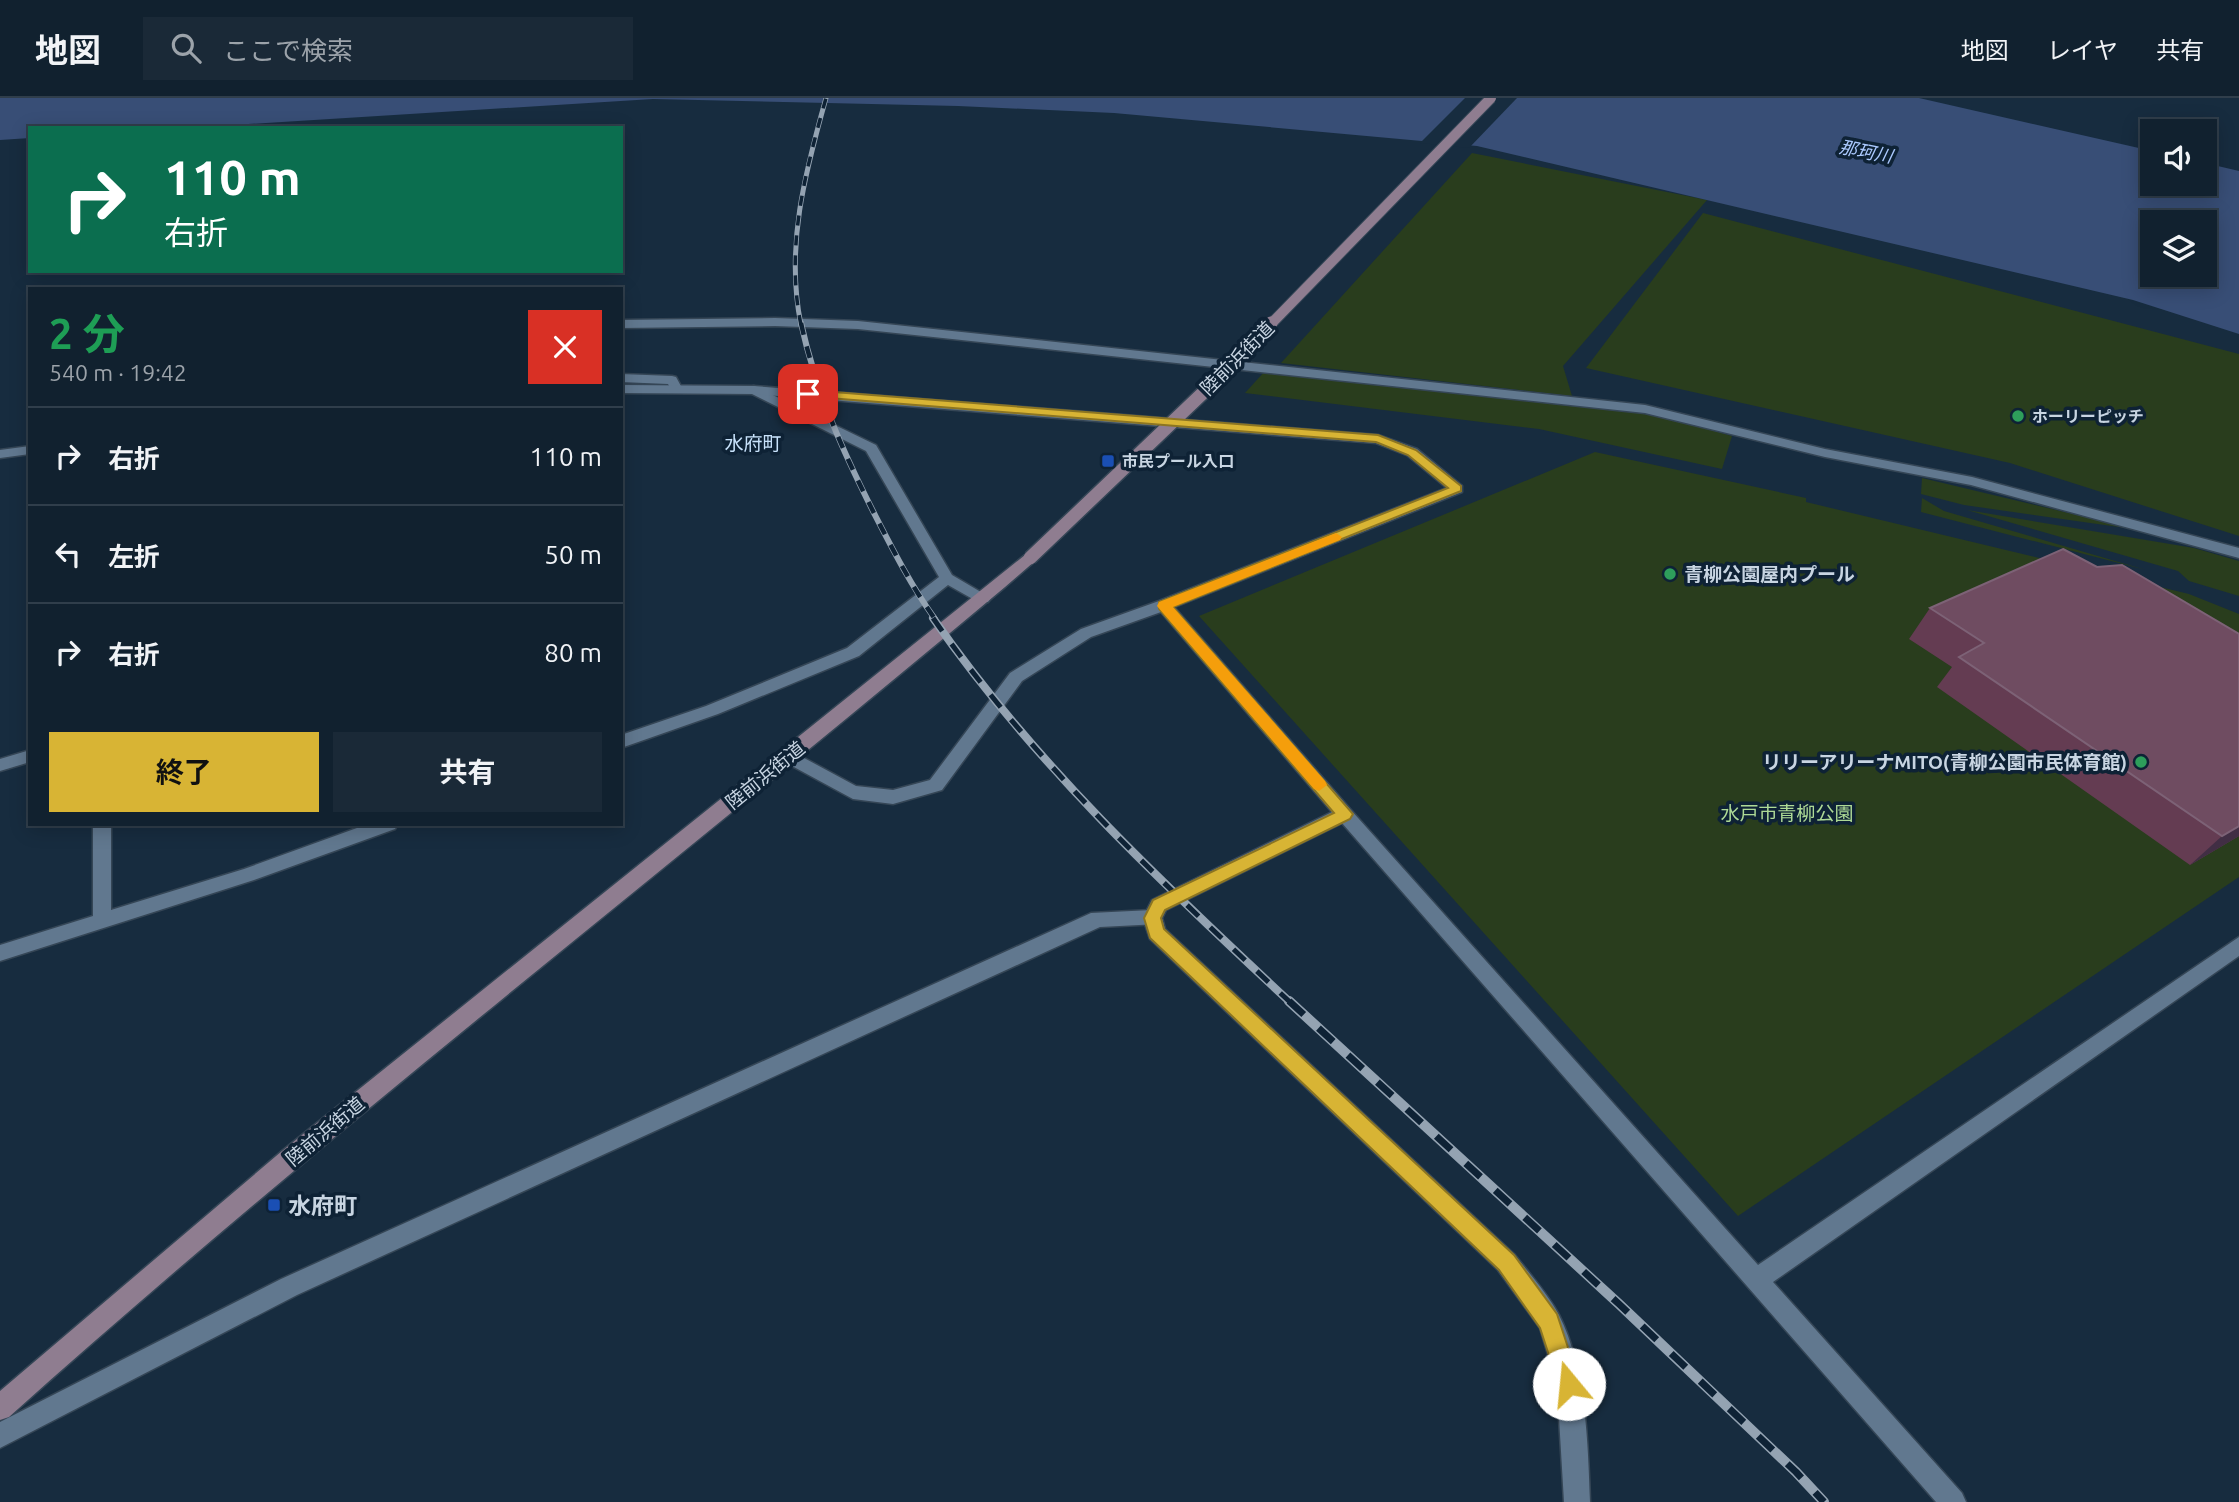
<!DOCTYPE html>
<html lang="ja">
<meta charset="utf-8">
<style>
body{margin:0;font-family:Ubuntu,"Noto Sans JP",sans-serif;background:#1a2937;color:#f1f3f6;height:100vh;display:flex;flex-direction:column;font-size:26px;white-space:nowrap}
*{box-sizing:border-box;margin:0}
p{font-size:23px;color:#9ca3aa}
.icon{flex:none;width:38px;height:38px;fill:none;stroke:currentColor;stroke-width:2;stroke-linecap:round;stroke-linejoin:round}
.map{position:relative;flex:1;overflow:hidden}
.side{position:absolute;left:28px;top:189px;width:595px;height:539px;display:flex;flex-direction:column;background:#11212f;border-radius:0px;box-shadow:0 4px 18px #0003,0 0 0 2px #303e4b}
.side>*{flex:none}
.top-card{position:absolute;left:28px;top:28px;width:595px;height:147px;border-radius:0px;box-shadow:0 4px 18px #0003,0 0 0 2px #303e4b;background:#0b6e4f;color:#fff;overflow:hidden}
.controls{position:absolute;left:2140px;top:21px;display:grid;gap:14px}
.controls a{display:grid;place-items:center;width:77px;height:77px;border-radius:0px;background:#11212f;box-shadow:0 4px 18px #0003,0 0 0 2px #303e4b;font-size:35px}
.pin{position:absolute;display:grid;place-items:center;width:60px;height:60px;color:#fff;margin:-30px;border-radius:14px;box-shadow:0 4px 10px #0006}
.me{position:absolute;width:77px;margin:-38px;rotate:343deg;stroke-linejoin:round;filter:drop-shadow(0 0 5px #0008)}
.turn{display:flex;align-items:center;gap:24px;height:147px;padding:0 21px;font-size:32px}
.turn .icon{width:91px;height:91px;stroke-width:2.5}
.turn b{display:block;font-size:49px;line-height:60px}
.round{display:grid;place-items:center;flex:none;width:74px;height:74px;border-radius:0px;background:#1a2937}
.summary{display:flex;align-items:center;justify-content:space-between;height:119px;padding:0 21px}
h1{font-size:42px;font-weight:700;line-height:52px;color:#1e9e55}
.cta{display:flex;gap:14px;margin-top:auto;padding:14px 21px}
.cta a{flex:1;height:80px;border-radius:0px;background:#d8b434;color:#111;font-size:28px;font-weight:700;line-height:80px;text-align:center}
.cta a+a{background:#1a2937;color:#f1f3f6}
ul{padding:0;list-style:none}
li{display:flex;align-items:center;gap:21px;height:98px;padding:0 21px;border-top:2px solid #303e4b}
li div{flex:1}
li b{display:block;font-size:26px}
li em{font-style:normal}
header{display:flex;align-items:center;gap:42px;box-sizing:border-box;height:98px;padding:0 35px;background:#11212f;border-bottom:2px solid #303e4b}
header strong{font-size:33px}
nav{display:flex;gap:38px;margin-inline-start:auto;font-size:24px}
.search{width:490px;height:63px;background:#1a2937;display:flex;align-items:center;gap:18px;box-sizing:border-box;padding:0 24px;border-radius:0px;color:#9ca3aa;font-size:26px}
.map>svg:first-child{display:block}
</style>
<header>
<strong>地図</strong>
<div class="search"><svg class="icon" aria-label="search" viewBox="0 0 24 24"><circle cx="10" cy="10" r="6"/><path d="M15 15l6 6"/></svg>ここで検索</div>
<nav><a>地図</a><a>レイヤ</a><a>共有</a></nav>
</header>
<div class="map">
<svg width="2239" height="1404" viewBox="0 0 2239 1404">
<rect width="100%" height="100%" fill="#172c3f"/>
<g fill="#293d1d">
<path d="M1472 55 1707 102 1563 268 1572 298 1281 265Z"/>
<path d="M1703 115 2239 256V438L2010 365 1586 270Z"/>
<path d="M1265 273 1639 312 1732 338 1722 371 1539 331 1245 295Z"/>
<path d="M1595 354 1806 400V404L2189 496 2239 516V779L1738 1118 1199 518Z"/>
<path d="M1922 380 2140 432 1964 407 1921 396Z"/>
<path d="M1922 400 1944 413 2146 472 1921 414Z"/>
<path d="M1967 412 2194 450 2239 463V498L2189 483 2178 473Z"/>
</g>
<path fill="#384e76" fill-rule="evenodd" d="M0 0H1919L2152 53V86H2205V65L2239 73V236L2133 202 1477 48 1114 15 958 8 653 1 184 30H30V40L0 42ZM2152 124H2205V177H2152Z"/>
<path fill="#172c3f" d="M1465 0H1517L1469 50 1420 45Z"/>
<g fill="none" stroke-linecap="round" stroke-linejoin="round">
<defs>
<g id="minor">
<path d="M775 220 858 223 1645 307 1825 351 1972 379 2239 450V460L1971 387 1825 359 1645 315 858 231 775 228 621 230V222Z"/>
<path d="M621 276 672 278 676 279 682 290 676 294 672 293 668 286 621 284Z"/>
<path d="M754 288 876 347 952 477 991 500 988 504H978L948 487 859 558 718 616 621 650V637L706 608 847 550 939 479 866 353 750 295V289Z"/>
<path d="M30 652V664L0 673V661Z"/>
<path d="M93 726H111V812L244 771 368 726H398L395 731 254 782 0 863V847L93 818Z"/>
<path d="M1152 812 1159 814 1161 820 1159 826 1100 829 297 1197 0 1350V1324L281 1181 1091 815Z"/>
</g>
<g id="tertiary">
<path d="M621 287 754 288 1378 337 1417 351 1462 388V394L1174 509 1350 711 1758 1167 2239 839V858L1773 1184 1962 1395 1966 1404H1936L1342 725 1166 812 1162 820 1165 831 1514 1156C1529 1175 1548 1196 1559 1217 1586 1270 1588 1345 1590 1404H1564L1557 1286 1540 1230 1498 1172 1150 841 1143 820 1152 802 1332 714 1161 514 1091 539 1022 583 942 692 893 706 853 701 781 662 779 658 787 652 793 654 856 688 893 692 930 682 1010 575 1081 531 1159 503 1447 390 1407 357 1376 345 754 296 621 295Z"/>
<path d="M30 348V356L0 360V352Z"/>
</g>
<path id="secondary" d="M1030 455 1035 457 1037 460 1035 463 1005 489C674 767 331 1030 9 1319L0 1322V1293L282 1053 1025 457Z"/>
</defs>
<use href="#minor" stroke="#354656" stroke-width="3"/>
<use href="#tertiary" stroke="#354656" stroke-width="3"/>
<use href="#secondary" stroke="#354656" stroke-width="3"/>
<use href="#minor" fill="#61788f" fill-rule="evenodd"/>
<use href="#tertiary" fill="#61788f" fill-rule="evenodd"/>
<use href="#secondary" fill="#8f7d90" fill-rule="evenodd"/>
<defs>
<path id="rail-far3" d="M801 227C785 149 805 75 826 0"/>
<path id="rail-far2" d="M801 225C816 294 844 356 876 419 894 454 912 489 935 521"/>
<path id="rail-far1" d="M933 520C1033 664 1163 786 1291 905"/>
<path id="rail" d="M1289 903 1619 1206 1796 1374 1824 1404"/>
</defs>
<use href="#rail-far3" stroke="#94a3b2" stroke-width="5"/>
<use href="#rail-far2" stroke="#94a3b2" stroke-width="6"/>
<use href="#rail-far1" stroke="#94a3b2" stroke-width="8"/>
<use href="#rail" stroke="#94a3b2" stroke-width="10"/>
<use href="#rail-far3" stroke="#0e2235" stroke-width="3.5" stroke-dasharray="10" stroke-linecap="butt"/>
<use href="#rail-far2" stroke="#0e2235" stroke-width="4.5" stroke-dasharray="12" stroke-linecap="butt"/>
<use href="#rail-far1" stroke="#0e2235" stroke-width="5" stroke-dasharray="16" stroke-linecap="butt"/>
<use href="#rail" stroke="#0e2235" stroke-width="7" stroke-dasharray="20" stroke-linecap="butt"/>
<defs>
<path id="secondary-bridge-far1" d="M1270 227 1491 0"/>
<path id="secondary-bridge" d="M1030 460 1206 292 1271 225"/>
</defs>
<use href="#secondary-bridge-far1" stroke="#354656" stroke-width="12" stroke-linecap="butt"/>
<use href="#secondary-bridge" stroke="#354656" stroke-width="16" stroke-linecap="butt"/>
<use href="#secondary-bridge-far1" stroke="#8f7d90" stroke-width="10"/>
<use href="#secondary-bridge" stroke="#8f7d90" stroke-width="13"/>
</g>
<path fill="#643c52" d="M2097 469 2239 536V738L2190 767 1937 589 1952 569 1909 541 1930 510Z"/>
<path fill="#412e44" d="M2239 728V738L2190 767 2222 738Z"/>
<path fill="#6f4c61" stroke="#7d6276" stroke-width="2" d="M2063 451 2097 469 2122 467 2239 536V728L2222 738 1959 559 1984 545 1930 510Z"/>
<path fill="#d8b434" stroke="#8c7522" stroke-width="2" d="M808 292 1378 337 1416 352 1461 388V393L1173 509 1353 716 1350 721 1165 812 1161 820 1164 831 1514 1157 1557 1216 1580 1286 1576 1294 1569 1298 1561 1294 1540 1230 1499 1172 1150 840 1144 820 1153 802 1334 715 1159 511V504L1448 390 1408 357 1376 344 804 298V293Z"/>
<path fill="#f59e0b" d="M1336 435 1342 439 1340 442 1173 509 1325 683 1327 687 1319 693 1314 691 1157 508 1159 504Z"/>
<g fill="#2e9e5b" stroke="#0e2235" stroke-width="2.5">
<circle cx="2018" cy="318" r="7"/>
<circle cx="1670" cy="476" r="7"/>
<circle cx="2141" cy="664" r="7"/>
</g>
<g fill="#1a4fb4" stroke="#0e2235" stroke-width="2.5">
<rect x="1101" y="356" width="14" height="14" rx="3.5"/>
<rect x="267" y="1100" width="14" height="14" rx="3.5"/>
</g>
<g text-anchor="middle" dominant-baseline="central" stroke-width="7" stroke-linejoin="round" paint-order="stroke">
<g font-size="16" font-weight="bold" fill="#c8d5e2" stroke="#0e2235" text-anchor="start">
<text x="2032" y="318">ホーリーピッチ</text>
<text x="1122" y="363">市民プール入口</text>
</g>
<g font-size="18" font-style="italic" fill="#abc9fe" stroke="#0e2235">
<text transform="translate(1866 53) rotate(11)">那珂川</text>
</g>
<g font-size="19" fill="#c8d5e2" stroke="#0e2235">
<text transform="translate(1237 260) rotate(-45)">陸前浜街道</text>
<text transform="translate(765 677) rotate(-39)">陸前浜街道</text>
<text transform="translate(325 1033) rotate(-40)">陸前浜街道</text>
</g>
<g font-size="19" fill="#c8e2fb" stroke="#0e2235">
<text x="753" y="345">水府町</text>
</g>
<g font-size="19" font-weight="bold" fill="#c8d5e2" stroke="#0e2235" text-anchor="start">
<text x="1684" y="476">青柳公園屋内プール</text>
<text x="2127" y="664" text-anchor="end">リリーアリーナMITO(青柳公園市民体育館)</text>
</g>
<g font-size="19" fill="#aeda96" stroke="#0e2235">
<text x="1787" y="715">水戸市青柳公園</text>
</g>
<g font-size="23" font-weight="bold" fill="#c8d5e2" stroke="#0e2235" text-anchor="start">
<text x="288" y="1107">水府町</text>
</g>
</g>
</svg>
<div class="controls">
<a><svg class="icon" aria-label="sound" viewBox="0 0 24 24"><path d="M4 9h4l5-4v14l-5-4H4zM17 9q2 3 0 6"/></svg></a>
<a><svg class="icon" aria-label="layers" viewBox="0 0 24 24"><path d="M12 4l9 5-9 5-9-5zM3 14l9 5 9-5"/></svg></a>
</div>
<div class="pin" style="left:808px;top:296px;background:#d93025"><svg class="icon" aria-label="arrive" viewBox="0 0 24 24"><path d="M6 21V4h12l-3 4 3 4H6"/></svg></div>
<svg class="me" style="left:1569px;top:1286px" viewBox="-20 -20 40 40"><circle r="19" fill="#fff"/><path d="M0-13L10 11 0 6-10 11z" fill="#d8b434"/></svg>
<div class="top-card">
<div class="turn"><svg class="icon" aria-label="right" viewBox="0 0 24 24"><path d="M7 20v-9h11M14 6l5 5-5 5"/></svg><div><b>110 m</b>右折</div></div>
</div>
<section class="side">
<div class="summary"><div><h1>2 分</h1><p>540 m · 19:42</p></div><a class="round" style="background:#d93025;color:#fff"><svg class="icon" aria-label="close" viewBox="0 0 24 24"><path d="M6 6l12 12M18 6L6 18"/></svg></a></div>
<ul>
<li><svg class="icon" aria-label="right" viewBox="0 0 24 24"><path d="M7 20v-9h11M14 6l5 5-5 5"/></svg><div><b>右折</b></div><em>110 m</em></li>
<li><svg class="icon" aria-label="left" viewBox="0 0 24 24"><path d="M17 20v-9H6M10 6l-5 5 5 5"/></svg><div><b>左折</b></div><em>50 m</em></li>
<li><svg class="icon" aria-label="right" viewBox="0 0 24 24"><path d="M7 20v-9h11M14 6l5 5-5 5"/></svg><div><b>右折</b></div><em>80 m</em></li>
</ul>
<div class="cta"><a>終了</a><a>共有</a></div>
</section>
</div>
